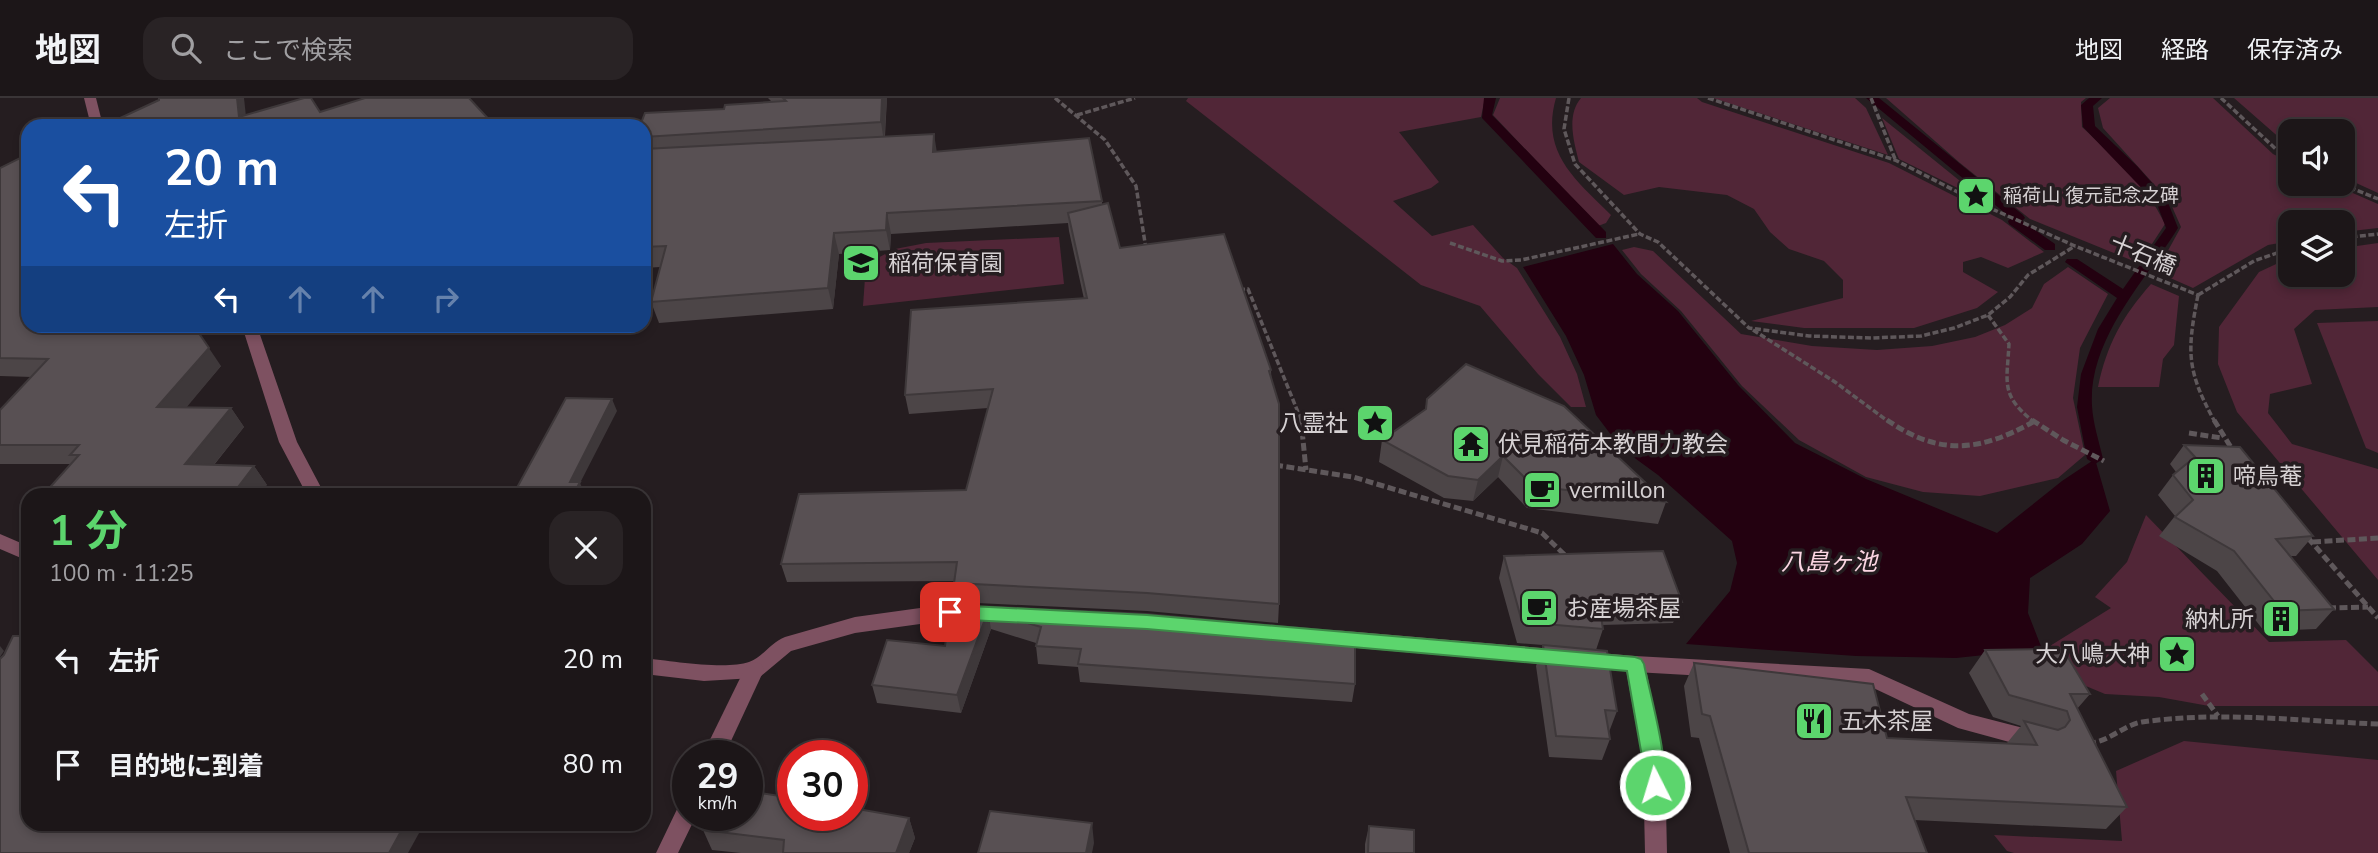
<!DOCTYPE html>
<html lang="ja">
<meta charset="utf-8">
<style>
body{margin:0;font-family:"Nunito Sans","Noto Sans JP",sans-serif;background:#292325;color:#f1f3f6;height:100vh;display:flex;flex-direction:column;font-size:26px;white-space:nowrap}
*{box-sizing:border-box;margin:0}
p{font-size:23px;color:#a09fa2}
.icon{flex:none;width:38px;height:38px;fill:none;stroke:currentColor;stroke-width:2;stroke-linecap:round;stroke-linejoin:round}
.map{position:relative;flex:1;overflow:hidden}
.sheet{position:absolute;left:21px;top:390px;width:630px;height:343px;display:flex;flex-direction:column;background:#1c1618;border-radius:21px;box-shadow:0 4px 10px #0003,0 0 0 2px #3a3537}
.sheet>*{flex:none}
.banner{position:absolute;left:21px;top:21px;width:630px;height:214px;border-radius:21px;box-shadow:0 4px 10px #0003,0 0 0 2px #3a3537;background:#1a4fa0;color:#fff;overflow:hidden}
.buttons{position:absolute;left:2278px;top:21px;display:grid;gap:14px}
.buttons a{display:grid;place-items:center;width:77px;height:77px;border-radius:14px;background:#1c1618;box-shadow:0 4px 10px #0003,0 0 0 2px #3a3537;font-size:35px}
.speed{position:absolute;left:672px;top:642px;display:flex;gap:14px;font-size:35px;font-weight:700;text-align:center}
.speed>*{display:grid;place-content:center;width:91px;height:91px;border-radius:50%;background:#1c1618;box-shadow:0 4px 10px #0003,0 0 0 2px #3a3537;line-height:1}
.speed small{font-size:18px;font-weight:400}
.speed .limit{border:10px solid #d22;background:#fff;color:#111}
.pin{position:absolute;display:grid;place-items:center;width:60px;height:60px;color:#fff;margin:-30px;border-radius:14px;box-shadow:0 4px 10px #0006}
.me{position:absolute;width:77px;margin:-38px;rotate:355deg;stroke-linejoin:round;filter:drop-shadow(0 0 5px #0008)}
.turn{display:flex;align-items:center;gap:24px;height:147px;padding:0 28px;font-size:32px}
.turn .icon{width:91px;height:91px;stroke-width:2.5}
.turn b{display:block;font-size:49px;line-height:60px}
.lanes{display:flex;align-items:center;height:66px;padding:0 28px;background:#0003;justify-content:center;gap:35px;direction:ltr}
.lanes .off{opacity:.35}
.round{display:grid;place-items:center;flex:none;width:74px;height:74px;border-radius:21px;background:#292325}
.summary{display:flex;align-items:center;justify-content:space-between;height:119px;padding:0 28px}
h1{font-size:42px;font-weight:700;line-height:52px;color:#5cd56d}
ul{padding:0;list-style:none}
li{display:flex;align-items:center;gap:21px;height:105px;padding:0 28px}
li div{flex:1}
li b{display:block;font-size:26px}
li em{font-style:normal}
header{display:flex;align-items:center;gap:42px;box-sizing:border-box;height:98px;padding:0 35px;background:#1c1618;border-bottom:2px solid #3a3537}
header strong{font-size:33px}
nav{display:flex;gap:38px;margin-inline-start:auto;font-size:24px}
.search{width:490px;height:63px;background:#292325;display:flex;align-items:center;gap:18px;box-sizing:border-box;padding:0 24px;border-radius:21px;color:#a09fa2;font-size:26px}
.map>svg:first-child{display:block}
</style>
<header>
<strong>地図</strong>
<div class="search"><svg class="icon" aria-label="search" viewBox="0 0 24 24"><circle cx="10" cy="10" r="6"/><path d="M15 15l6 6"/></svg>ここで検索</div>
<nav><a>地図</a><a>経路</a><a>保存済み</a></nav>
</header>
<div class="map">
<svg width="2378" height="755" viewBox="0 0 2378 755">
<rect width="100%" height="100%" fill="#251d20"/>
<g fill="#512637">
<path d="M1188 0H1485L1481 19 1399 34 1439 84 1431 90 1393 103 1432 138 1473 127 1503 160 1517 170 1560 239 1577 276 1586 309H1571L1538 276 1480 208 1421 187 1186 3Z"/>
<path d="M1500 0H1556C1540 55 1576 82 1611 117L1606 125 1598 128 1493 17Z"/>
<path d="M1581 0H1697L1702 4 1889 65 2002 122 2044 154 2008 170 1981 159 1963 164V174L1998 194 1977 210 1914 230H1804L1751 223 1843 200V182L1824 163 1789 151 1770 134 1754 111 1727 97 1659 89 1624 97 1579 64C1574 44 1566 18 1581 0Z"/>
<path d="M1713 0H1855L1866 10 1888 57Z"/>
<path d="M1886 0H2086L2081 4 2082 29C2114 59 2146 86 2165 126L2148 152 2136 164 2030 121 1960 65Z"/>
<path d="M2110 0H2213L2273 56 2291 65V86H2332L2378 106V130L2343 134V124H2291V143L2268 147 2193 190 2152 172 2165 158 2181 129 2170 104 2103 30 2098 10Z"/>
<path d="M2234 0H2378V95L2343 79V33H2291V50Z"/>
<path d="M1882 20 1986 104 1899 61Z"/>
<path d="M1059 139 1064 186 863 208 866 166 895 151 926 145Z"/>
<path d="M2378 145V209L2315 212 2294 231 2312 286 2270 296 2268 315 2292 346 2378 371V482L2237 314 2218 266 2219 229 2259 174 2291 159V177H2343V150Z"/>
<path d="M1634 149 1653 153 1741 236 1812 248 1877 252 1932 248 1975 239 2005 227 2032 210 2044 186 2068 169 2108 196 2080 250 2073 300 2085 357 2058 380 1980 398 1923 394 1866 379 1799 342 1742 288 1681 213 1641 176 1622 152Z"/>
<path d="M2151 186 2179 198 2174 247 2163 261 2159 289H2098C2107 246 2122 219 2151 186Z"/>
<path d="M2378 223V355L2366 350 2317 225Z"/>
<path d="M2146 417 2269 544 2346 542 2378 574V608H2209L2159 599 2105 596 2081 586 2045 551 2111 510 2095 499 2127 464Z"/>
<path d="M2184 643 2378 662V755H2014L2007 753 1994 737 2122 743 2116 673Z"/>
</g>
<path fill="#230110" d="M1613 146 1637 176 1678 213 1738 287 1795 345 1866 381 1997 435 2062 383 2095 361 2110 413 2082 446 2030 480 2028 515 2042 551 1956 560 1856 558 1686 546 1730 493 1737 465 1732 443 1658 377 1621 350 1596 317 1584 277 1566 238 1523 169Z"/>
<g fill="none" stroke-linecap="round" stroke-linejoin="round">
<g fill="#230110" fill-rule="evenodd">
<path d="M1484 0H1496L1492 17 1606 134V140H1596L1482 20Z"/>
<path d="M1866 0H1879L2023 117 2025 120 2022 123 2055 146V152H2045L2009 126 2008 123 2011 120Z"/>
<path d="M2089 0H2102L2093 8 2095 28 2137 68 2167 102 2178 130C2145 183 2088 241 2092 308 2093 326 2099 343 2103 361L2095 366 2087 361 2077 309 2081 276 2098 231 2117 200 2065 164 2067 161H2077L2123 191 2166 130 2157 106 2083 29 2081 7Z"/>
</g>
<g stroke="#5f585b" stroke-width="3.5" stroke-dasharray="6 2.5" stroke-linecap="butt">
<path d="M1055 0 1105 42 1136 88 1146 151"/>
<path d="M1569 0 1564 31 1575 66 1640 136 1658 144 1749 230 1809 238 1872 240 1921 238 1954 230 1988 217 2010 199 2028 177 2075 148"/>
<path d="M1708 0 1895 62 1981 106 2075 148 2198 197"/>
<path d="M1871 0 1895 61"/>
<path d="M2221 0 2279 54 2291 60"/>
<path d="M1077 17 1135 0"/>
<path d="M2342 86 2378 101"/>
<path d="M2343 140 2378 136"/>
<path d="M1450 145 1502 163 1521 162 1639 136"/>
<path d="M1239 192 1248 191 1302 324"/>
<path d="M2198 197C2187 253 2186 272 2215 324"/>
<path d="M2198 197 2254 163 2291 150"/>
<path d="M1988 217 2009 246C2007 285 2000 297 2034 324"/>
<path d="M1753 232 1835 284 1889 324"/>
</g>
<g stroke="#5f585b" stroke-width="5" stroke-dasharray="8 3.5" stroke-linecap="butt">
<path d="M1301 322 1306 372"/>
<path d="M1887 322C1939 358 1979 354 2033 324"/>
<path d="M2032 322 2063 342 2104 363"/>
<path d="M2214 322 2232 351"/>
<path d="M2189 335 2222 340"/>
<path d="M1275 367 1353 379 1542 435 1569 461"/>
<path d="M2308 440 2378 520"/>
<path d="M2313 444 2378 440"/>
<path d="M2328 510 2368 509"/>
<path d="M2202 596 2218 618"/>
<path d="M2088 645C2108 645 2123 627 2142 624 2220 613 2300 623 2378 626"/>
</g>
<g fill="#7e5161" fill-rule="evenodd">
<path d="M949 506 978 510 981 515 978 520 949 522 855 535 791 553 761 578 754 580 704 583 644 576V560C670 563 726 572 749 564 762 560 771 544 785 539L855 519Z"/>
<path d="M1334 532 1635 558 1642 560 1645 566 1642 572 1635 574 1334 548 1327 546 1324 540 1327 534Z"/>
</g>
<path fill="#7e5161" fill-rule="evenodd" d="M1635 558 1869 571 1969 616 2035 633 2042 636 2045 642 2042 648 2035 651 1958 630 1867 587 1635 574 1628 572 1625 566 1628 560Z"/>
<g fill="#7e5161" fill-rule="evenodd">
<path d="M84 0H96L103 28H91Z"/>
<path d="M242 228H257L297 344 325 397H307L279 344Z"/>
<path d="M0 436 28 448V463L0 451Z"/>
<path d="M1635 558 1642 560 1645 566 1665 665 1667 755H1645L1643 665 1625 566 1628 560Z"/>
<path d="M754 564 761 566 764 572 724 658H702L747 566Z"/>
<path d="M688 702V718H696L678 755H656L680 705Z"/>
</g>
</g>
<g fill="#4c4547">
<path d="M768 0H887L885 38 1102 103V107L1120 150 1271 272 1279 506 1278 525 1147 513 957 504 954 483 787 484 781 466 966 392 988 310 909 316 905 297 1084 201 1069 133 1068 125 891 136 890 152 839 156 833 211 659 225 651 204 660 169 644 170V28L724 11 772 4Z"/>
<path d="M0 70 28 228 221 268 186 309 231 310 244 329 214 367 254 368 267 387 72 366H0V312L32 279 0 278Z"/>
<path d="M1427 301 1666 404 1658 426 1527 410 1498 379 1473 403 1444 400 1379 364 1382 342 1425 312Z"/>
<path d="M2184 347 2313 438 2296 458H2290L2334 511 2316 531 2264 533 2217 473 2159 438 2175 418 2158 397 2173 377 2176 374 2170 366Z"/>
<path d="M1504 458 1682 504 1673 525 1602 527 1603 531 1596 552 1617 613 1609 634 1610 641 1602 662 1549 659 1536 568 1543 547 1517 545 1499 480Z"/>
<path d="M951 507 1146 516 1355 586 1352 604 1080 584 1078 569 1038 566 1036 548V545L991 531 961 615 877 605 872 587 945 548Z"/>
<path d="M1985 552 2090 596 2077 611 2127 709 2106 731 1914 722 1927 755H1730L1699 640 1691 639 1684 588 1694 565 1887 640 2007 645 2021 628 1993 619 1969 575Z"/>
<path d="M909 720 915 740 909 755H741L712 752 703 732Z"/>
<path d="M506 726H574L570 734Z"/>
<path d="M1369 728 1414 755H1365V746Z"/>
</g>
<g fill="#3e383a">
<path d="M237 0H244L247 28 239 19Z"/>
<path d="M882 0H887L884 44 881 24Z"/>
<path d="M934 36 937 55 933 54Z"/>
<path d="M887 115 891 136 890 152 886 132Z"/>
<path d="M834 135 839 156 833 211 828 190Z"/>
<path d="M194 228 221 268 171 328 157 309Z"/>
<path d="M612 301 617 313 580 385 585 396V397H573L570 384Z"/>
<path d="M231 310 244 329 199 385 185 366Z"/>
<path d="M1503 358 1498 379 1473 403 1478 382Z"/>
<path d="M254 368 267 387 260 397H232Z"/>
<path d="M988 513 991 531 961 615 957 597Z"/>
<path d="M0 548 4 553 0 559Z"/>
<path d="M909 720 915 740 909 755H896Z"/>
<path d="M1092 725 1094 745 1092 755H1086Z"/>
<path d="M405 726H424L408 755H389Z"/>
<path d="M565 726H574L570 734Z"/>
</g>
<g fill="#585053" stroke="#3e383a" stroke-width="2">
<path d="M159 0H237L239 19 304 0H311L320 14 365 0H469L495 28H103L159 2Z"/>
<path d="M783 0H882L881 24 644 39V28H640L645 15 724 11 725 7 786 3Z"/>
<path d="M934 36 933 54 1089 40 1102 103 887 115 886 132 834 135 828 190 651 204 666 148 644 149V51Z"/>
<path d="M28 56V174L25 175H28V228H194L209 250 157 309 231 310 185 366 254 368 232 397H43L79 357H70L79 347H0V312L48 261 0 260V70Z"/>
<path d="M1108 105 1120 150 1224 136 1271 272 1269 273 1279 306V506L1147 495 954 485 957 464 781 466 799 396 966 392 993 291 905 297 911 212 1087 200 1068 115Z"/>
<path d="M1466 266 1564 308 1666 404 1533 388 1503 358 1478 382 1448 378 1382 342 1426 311 1427 301Z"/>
<path d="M566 300 612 301 570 384H580L573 397H513Z"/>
<path d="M2184 347 2240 349 2313 438 2276 441 2334 511 2282 513 2234 453 2175 419 2193 402 2173 377 2195 359Z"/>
<path d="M1663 453 1682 504 1599 506 1603 531 1522 524 1504 458Z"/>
<path d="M951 507 1146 516 1355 535V586L1078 566 1081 551 1036 548 1041 529 988 513 957 597 872 587 887 542 945 548Z"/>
<path d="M13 538H28V726H405L389 755H0V561L4 557Z"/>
<path d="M1543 547 1607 553 1617 613 1605 612 1610 641 1556 638Z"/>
<path d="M2063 551 2090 596H2070L2127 709 1906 699 1927 755H1749L1710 618 1702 616 1694 565 1873 586 1887 640 2037 647 2024 623 2058 632 2065 629 2070 622 2067 613 2009 597 1985 552Z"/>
<path d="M747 693 793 700V718H852V710L909 720 896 755H783L784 742 703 732 710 718H747Z"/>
<path d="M990 713 1092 725 1086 755H978Z"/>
<path d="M1369 728 1414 732V755H1368Z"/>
</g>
<path fill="#5cd56d" stroke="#3c8a47" stroke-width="2" d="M950 507 1147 517 1635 559 1641 561 1644 566C1649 593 1672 672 1662 693L1655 696 1648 693 1627 573 1147 531 950 521 943 519 941 514 943 509Z"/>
<defs>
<symbol id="sight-square" viewBox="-11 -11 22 22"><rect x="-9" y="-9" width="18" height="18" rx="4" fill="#5cd56d" stroke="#251d20"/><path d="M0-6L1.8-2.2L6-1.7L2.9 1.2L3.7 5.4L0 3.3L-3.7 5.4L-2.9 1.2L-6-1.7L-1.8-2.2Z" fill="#111"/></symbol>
<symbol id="school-square" viewBox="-11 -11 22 22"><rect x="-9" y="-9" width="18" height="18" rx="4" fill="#5cd56d" stroke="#251d20"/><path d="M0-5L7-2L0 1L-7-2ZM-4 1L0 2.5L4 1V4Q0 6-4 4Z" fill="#111"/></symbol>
<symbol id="temple-square" viewBox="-11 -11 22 22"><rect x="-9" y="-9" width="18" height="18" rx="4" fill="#5cd56d" stroke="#251d20"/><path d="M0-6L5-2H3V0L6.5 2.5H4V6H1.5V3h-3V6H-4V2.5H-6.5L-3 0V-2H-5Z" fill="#111"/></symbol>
<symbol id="building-square" viewBox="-11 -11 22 22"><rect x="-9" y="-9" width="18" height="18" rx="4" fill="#5cd56d" stroke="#251d20"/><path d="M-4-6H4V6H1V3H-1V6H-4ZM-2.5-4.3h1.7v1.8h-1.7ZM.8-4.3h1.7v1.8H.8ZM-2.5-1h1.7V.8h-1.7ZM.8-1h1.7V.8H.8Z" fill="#111"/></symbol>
<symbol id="cafe-square" viewBox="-11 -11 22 22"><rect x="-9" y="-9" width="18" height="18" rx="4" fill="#5cd56d" stroke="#251d20"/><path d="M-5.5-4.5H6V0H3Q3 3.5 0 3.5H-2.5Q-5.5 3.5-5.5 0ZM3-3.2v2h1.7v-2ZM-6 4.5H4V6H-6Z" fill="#111"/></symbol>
<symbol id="restaurant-square" viewBox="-11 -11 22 22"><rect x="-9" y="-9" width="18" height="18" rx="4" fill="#5cd56d" stroke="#251d20"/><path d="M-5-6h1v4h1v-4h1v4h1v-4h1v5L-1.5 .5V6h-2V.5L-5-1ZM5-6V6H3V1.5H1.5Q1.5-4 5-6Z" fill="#111"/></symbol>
</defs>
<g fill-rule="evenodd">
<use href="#sight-square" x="1954" y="76" width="44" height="44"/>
<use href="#school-square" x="839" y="143" width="44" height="44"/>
<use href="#sight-square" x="1353" y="303" width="44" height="44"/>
<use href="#temple-square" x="1449" y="324" width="44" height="44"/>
<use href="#building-square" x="2184" y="356" width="44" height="44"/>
<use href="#cafe-square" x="1520" y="370" width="44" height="44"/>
<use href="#cafe-square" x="1517" y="488" width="44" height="44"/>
<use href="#building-square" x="2259" y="499" width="44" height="44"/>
<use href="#sight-square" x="2155" y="534" width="44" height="44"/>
<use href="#restaurant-square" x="1792" y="601" width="44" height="44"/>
</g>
<g text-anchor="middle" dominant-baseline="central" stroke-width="7" stroke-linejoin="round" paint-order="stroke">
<g font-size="19" fill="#d6d1d3" stroke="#251d20" text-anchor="start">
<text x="2003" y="98">稲荷山 復元記念之碑</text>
</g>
<g font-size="23" fill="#d6d1d3" stroke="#251d20">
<text transform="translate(2143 157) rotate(22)">十石橋</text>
</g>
<g font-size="23" fill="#d6d1d3" stroke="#251d20" text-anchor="start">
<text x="888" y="165">稲荷保育園</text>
<text x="1348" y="325" text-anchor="end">八霊社</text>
<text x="1498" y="346">伏見稲荷本教間力教会</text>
<text x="2233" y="378">啼鳥菴</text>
<text x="1569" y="392">vermillon</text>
<text x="1566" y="510">お産場茶屋</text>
<text x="2254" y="521" text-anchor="end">納札所</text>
<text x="2150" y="556" text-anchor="end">大八嶋大神</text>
<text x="1841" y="623">五木茶屋</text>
</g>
<g font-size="24" font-style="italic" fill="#fcd6e3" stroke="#251d20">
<text x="1829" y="464">八島ヶ池</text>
</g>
</g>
</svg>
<div class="buttons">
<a><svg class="icon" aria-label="sound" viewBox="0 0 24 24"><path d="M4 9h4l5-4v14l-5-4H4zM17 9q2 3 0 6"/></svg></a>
<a><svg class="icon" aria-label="layers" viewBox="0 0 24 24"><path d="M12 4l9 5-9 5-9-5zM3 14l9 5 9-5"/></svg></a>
</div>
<div class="speed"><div>29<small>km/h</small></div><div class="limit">30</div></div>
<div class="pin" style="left:950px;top:514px;background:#d93025"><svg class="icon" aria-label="arrive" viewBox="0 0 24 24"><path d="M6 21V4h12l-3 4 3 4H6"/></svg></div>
<svg class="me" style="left:1655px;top:687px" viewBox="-20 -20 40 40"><circle r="17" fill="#5cd56d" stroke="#fff" stroke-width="3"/><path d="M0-11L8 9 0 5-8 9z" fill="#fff"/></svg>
<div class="banner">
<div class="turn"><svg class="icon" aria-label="left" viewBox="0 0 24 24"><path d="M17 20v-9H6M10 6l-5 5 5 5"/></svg><div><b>20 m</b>左折</div></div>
<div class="lanes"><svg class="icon" aria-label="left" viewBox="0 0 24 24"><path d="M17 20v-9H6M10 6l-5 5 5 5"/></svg><svg class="icon off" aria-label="ahead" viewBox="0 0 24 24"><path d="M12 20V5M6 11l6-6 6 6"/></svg><svg class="icon off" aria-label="ahead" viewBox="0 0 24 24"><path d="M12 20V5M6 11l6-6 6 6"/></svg><svg class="icon off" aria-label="right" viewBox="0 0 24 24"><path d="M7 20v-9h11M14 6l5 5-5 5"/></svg></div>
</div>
<section class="sheet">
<div class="summary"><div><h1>1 分</h1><p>100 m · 11:25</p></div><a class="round"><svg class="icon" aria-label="close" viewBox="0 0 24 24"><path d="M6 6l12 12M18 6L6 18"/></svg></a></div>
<ul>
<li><svg class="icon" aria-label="left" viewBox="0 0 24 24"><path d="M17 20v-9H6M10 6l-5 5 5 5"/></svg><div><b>左折</b></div><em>20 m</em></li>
<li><svg class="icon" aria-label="arrive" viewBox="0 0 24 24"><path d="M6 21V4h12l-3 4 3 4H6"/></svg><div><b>目的地に到着</b></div><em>80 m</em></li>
</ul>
</section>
</div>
